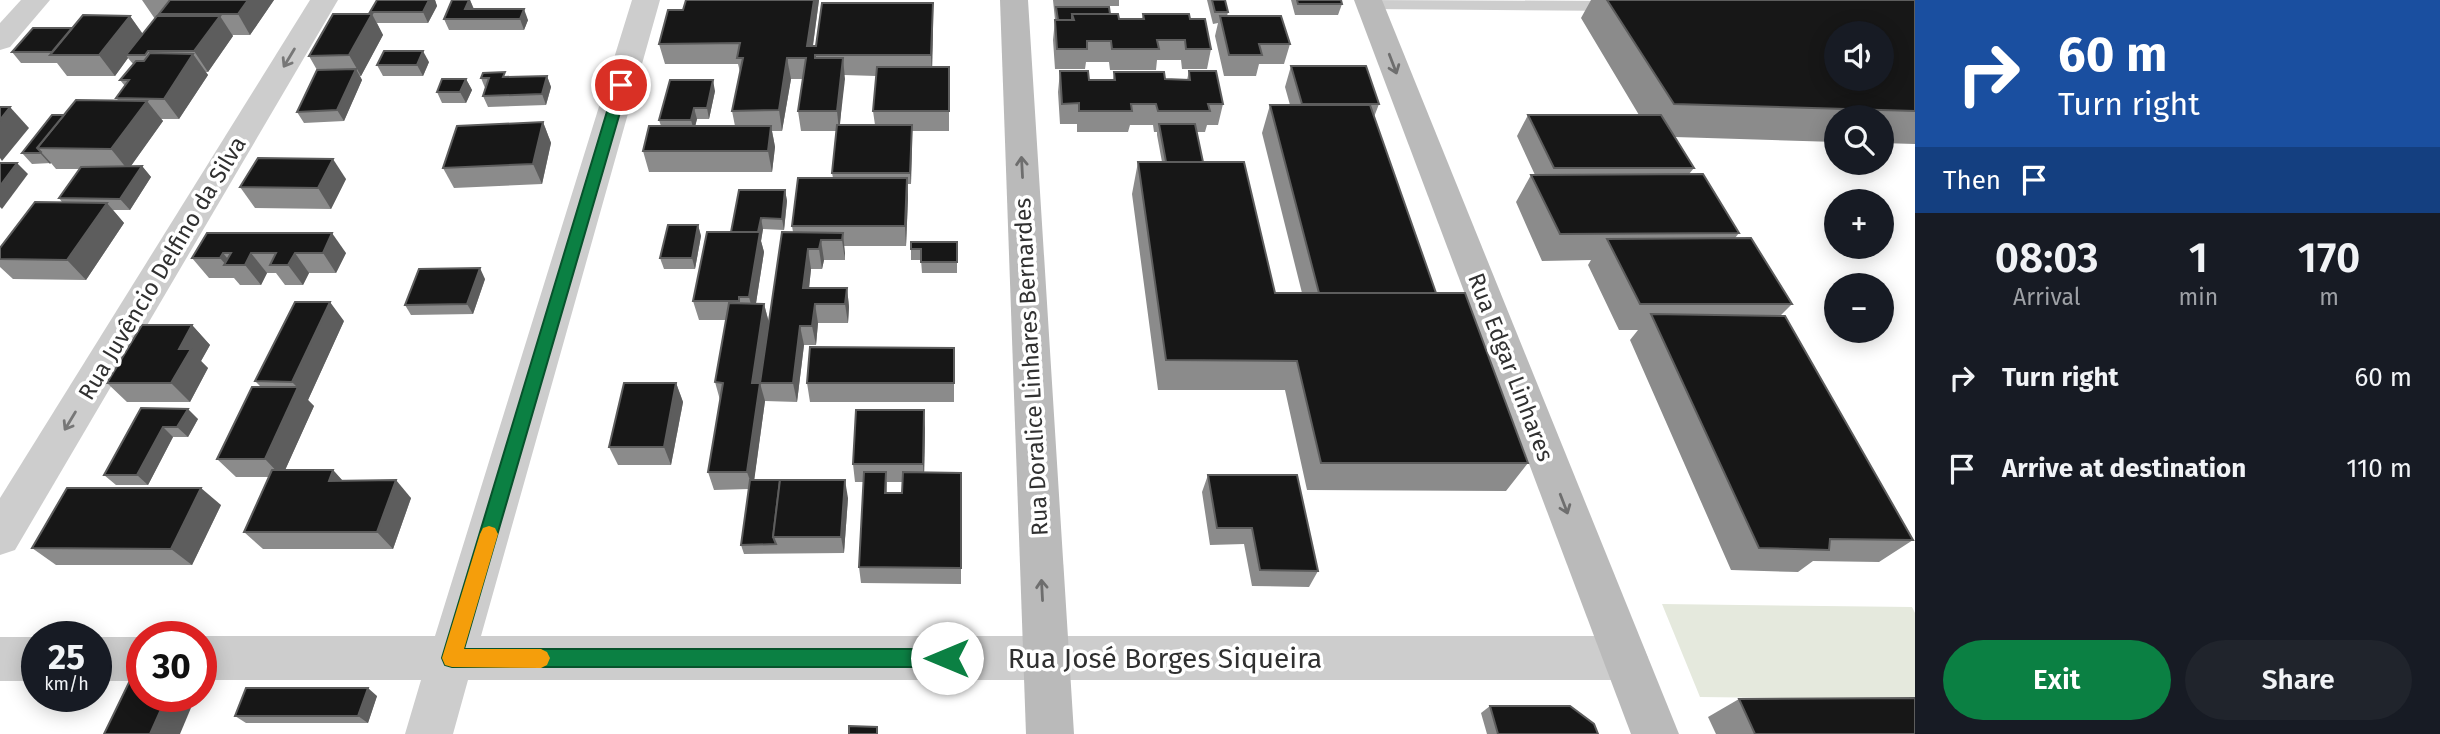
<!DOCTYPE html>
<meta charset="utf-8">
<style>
body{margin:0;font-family:"Fira Sans",sans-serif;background:#20242c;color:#f1f3f6;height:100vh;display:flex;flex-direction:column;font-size:26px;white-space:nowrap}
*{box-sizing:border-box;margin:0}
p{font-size:23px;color:#9ea1a6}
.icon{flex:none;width:38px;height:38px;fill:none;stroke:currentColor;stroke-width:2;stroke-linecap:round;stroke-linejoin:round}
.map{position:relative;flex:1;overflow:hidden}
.sheet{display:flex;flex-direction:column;background:#171b24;width:525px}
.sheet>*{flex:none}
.hud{background:#1a4fa0;color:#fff;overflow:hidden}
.tools{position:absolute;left:1824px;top:21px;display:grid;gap:14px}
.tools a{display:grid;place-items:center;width:70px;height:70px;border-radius:50%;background:#171b24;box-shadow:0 4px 18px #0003;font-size:35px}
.speed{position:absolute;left:21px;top:621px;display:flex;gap:14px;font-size:35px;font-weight:700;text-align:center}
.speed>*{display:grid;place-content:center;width:91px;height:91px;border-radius:50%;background:#171b24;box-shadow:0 4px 18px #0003;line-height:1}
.speed small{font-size:18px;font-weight:400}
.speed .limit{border:10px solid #d22;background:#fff;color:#111}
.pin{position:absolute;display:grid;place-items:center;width:60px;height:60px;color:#fff;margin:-30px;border:4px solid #fff;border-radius:50%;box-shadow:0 2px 7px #0007}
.me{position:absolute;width:77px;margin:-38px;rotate:270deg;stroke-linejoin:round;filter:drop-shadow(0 0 5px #0008)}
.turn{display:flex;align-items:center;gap:24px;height:147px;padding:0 28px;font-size:32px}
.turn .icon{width:91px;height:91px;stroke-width:2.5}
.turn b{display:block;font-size:49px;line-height:60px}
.then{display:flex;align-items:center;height:66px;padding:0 28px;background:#0003;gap:14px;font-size:26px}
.eta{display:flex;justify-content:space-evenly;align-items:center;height:119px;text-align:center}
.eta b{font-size:42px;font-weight:600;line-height:49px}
.cta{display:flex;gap:14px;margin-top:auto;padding:14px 28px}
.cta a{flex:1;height:80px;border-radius:42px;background:#0b8043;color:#fff;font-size:28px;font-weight:600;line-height:80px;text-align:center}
.cta a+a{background:#20242c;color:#f1f3f6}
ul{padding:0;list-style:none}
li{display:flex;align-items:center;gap:21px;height:91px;padding:0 28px}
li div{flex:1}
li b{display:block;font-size:26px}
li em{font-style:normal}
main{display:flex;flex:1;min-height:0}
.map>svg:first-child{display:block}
</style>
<main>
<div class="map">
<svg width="1915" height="734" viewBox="0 0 1915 734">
<rect width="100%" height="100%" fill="#fff"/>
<path fill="#e5e9dd" d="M1662 604 1912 607 1915 613V700L1700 697Z"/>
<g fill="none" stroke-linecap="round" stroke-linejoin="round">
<path fill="#cdcdcd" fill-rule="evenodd" d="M1363 0 1621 1 1630 6 1621 11 1369 9 1360 4Z"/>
<g fill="#cdcdcd" fill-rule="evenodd">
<path d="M21 0H50L10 47 0 50V23Z"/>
<path d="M310 0H338L15 550 0 555V498Z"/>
<path d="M632 0H660L481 636H1625L1641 642 1648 658 1641 674 1625 680H468L453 734H405L421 680H201V637H198L201 636H435Z"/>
<path d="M0 637H38L37 681H0Z"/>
<path d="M95 637H143L142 681H96Z"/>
</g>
<g fill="#bababa" fill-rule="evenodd">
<path d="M1000 0H1028L1074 734H1026Z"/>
<path d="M1354 0H1382L1679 734H1631Z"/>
</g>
</g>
<g fill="#8b8b8b" fill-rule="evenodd">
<path d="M142 0H274L250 35H232L233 36 208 72H206L208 75 179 119H161L163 121 131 166H142L151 177 130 210H113L124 223 86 280 13 279 0 267V248L62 202 59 198 80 169H56L51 163 32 164 22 153 64 115 118 100 116 98 125 86 120 80 133 64 128 58 115 76H67L57 63H21L12 52 72 28 130 16 143 34 155 19Z"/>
<path d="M377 0H435L437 6 428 23H377L383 35 361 76H360L362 80 344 121 304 123 297 112 317 70 309 56 371 14 370 12Z"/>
<path d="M452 0H470L474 9 528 20 524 30H449L444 19Z"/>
<path d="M819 0 813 46 933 24 932 67H949V131H912L911 184H908V198L906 246H844L845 260H824L822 269H811L809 288H847L849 307 848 323H818L816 345H804L797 402 765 401 754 480 848 498 844 553 744 554 741 545 749 489 714 490 708 472 720 400 715 382 726 320H699L693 301 731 232 785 190 787 201 784 230 763 229 761 241 764 252 756 303 764 304 769 323 793 232 792 226 833 178 832 173 836 131H801L798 111 803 79H791L782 131H772L775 147 772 172H649L643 151 661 126 659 120 715 91 709 119H697L695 126H735L732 111 740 72 738 64H665L659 44 683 10ZM844 75 876 76 873 111 875 125H840Z"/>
<path d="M1053 0H1119V6H1109V7L1110 14 1119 19H1142L1143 14 1190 19 1211 49 1207 69H1182L1181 60H1157L1156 70H1110L1109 62H1086L1085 69H1055L1053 40 1055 20Z"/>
<path d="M1207 0H1245H1225L1228 12 1227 16 1290 44 1284 64H1259L1256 76H1224L1215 36 1218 23 1213 24Z"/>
<path d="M1291 0H1341L1342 4 1338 15H1295Z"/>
<path d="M1591 0H1915V144L1881 143V117H1836V142L1675 137 1694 168 1689 174 1739 233 1735 238 1792 304 1780 316 1913 540 1879 562 1813 561 1798 572 1731 570 1630 340 1638 330H1619L1588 265 1591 260 1542 261 1516 202 1531 175H1535L1517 136 1528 115H1639L1581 18Z"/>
<path d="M429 62 423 76H383L377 65Z"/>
<path d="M1291 66 1379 104 1374 117 1436 293 1528 463 1506 491 1307 490 1285 390H1158L1132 194 1138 162H1162L1157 135V132H1154L1153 125H1130L1128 132H1077V124H1060L1058 92 1060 71 1089 80H1113L1114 72 1165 79 1187 80 1189 71 1223 104 1218 125H1207L1205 132H1196L1203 162 1275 293H1302L1262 133 1270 105H1290L1285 87Z"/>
<path d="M547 76 551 87 546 105 488 107 483 96 485 88 481 78Z"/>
<path d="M466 79 472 90 466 103H442L437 92Z"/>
<path d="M543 122 551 143 542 184 454 188 443 168Z"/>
<path d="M346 179 331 209 255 208 240 187Z"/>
<path d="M698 225 701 236 695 269H664L660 258Z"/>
<path d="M207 233 346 253 336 273H309L303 285H285L276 273H267L261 285H240L234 278H209L192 258Z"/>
<path d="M957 242V273H922L921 260H911V249Z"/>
<path d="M485 279 473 314 411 315 405 305Z"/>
<path d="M344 321 308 400 314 406 285 470H333L343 481 411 498 393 549H263L244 532 269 477H236L217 459 261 387 255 381Z"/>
<path d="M192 325 210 345 201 361 208 368 190 402H127L107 383Z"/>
<path d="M954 348V402H810L807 383Z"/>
<path d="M676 383 683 402 671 465H618L609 447Z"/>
<path d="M141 408 198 419 188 437H173L148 485H116L104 475Z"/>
<path d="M925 428 924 472 961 473V584L861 583 859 567 864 482H855L853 464ZM887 482H903L902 493H887Z"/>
<path d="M1208 475 1318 571 1309 587 1252 586 1244 544 1210 545 1202 492Z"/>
<path d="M221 505 192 565H56L32 548Z"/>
<path d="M377 696 368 723H246L235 716Z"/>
<path d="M1739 699 1915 734H1716L1708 717Z"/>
<path d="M1490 706 1598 734H1487L1481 713Z"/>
</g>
<g fill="#5d5d5d">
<path d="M248 0H274L250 35 238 14Z"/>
<path d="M429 0H435L437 6 428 23 423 12Z"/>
<path d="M469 0H470L474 10 465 9Z"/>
<path d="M814 0H819L810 66 807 46Z"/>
<path d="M933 3V24L932 76 931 55Z"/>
<path d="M524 9 528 20 524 30 520 19Z"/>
<path d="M372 14 383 35 361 76 349 55Z"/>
<path d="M130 16 144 36 126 55 128 58 115 76 99 55Z"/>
<path d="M220 16 233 36 208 72 194 51Z"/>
<path d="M423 51 429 62 423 76 417 65Z"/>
<path d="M193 54 208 75 179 119 164 99Z"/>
<path d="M787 58 791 79 782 131 779 110Z"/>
<path d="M843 58 845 79 839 131 837 111Z"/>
<path d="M356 69 362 80 344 121 337 110Z"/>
<path d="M547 76 551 87 546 105 542 94Z"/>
<path d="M466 79 472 90 466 103 460 92Z"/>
<path d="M713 80 715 91 709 119 707 108Z"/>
<path d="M147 101 163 121 128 170 111 149Z"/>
<path d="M10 107 29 128 2 161 0 158V120Z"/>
<path d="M694 108 697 119 694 131 691 120Z"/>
<path d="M543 122 551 143 542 184 533 164Z"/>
<path d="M912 125V136L911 184 910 173Z"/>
<path d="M771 126 775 147 772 172 768 151Z"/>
<path d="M41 152 51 163 50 164 40 153Z"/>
<path d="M333 159 346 179 331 209 318 188Z"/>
<path d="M17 163 28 174 2 209 0 207V186Z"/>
<path d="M142 166 151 177 130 210 120 199Z"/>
<path d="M907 178 908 198 906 246 905 226Z"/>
<path d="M785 190 787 201 784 230 782 219Z"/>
<path d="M107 203 124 223 86 280 67 260Z"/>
<path d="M761 218 763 229 761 241 764 252 754 316 749 297Z"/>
<path d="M698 225 701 236 695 269 692 258Z"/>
<path d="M332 233 346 253 336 273 323 253Z"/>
<path d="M843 233 845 253V260L842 240Z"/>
<path d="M821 240 824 260 822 269 819 249Z"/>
<path d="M808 249 811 269 807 307 803 288Z"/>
<path d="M223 253 233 265H226L220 258Z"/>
<path d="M251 253 267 273 261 285 245 265Z"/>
<path d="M295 253 309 273 303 285 288 265Z"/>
<path d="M480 268 485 279 473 314 467 304Z"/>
<path d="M847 288 849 307 848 323 845 304Z"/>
<path d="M330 302 344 321 308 400 314 406 282 477 265 459 298 388 292 382Z"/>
<path d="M764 304 769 323 757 402 752 383Z"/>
<path d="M815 304 818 323 816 345 812 326Z"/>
<path d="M192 325 210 345 201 361 208 368 190 402 171 383 179 349Z"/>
<path d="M800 326 804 345 797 402 793 383Z"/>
<path d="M676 383 683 402 671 465 664 447Z"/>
<path d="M760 383 765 401 753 489 747 472Z"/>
<path d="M188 409 198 419 188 437 177 427Z"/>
<path d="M924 410 925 428 924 482 923 464Z"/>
<path d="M163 427 173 437 148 485 137 475Z"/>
<path d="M333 470 349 488 329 481Z"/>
<path d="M396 480 411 498 393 549 377 532Z"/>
<path d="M845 480 848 498 844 553 841 537Z"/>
<path d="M201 488 221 505 192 565 171 549Z"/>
<path d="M368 688 377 696 368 723 358 716Z"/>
<path d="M167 696H196L180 734H150Z"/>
</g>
<g fill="#171717" stroke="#5d5d5d" stroke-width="2" fill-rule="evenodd">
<path d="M170 0H248L238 14H159Z"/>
<path d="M377 0H429L423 12H370Z"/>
<path d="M452 0H469L465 9H524L520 19H444Z"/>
<path d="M686 0H814L807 46H816L822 3H933L931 55H815V58H843L837 111H798L806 58H787L779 110 732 111 743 58H737L740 43 659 44 668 10H683Z"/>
<path d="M1212 0H1225L1228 12H1215Z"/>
<path d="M1297 0H1341L1342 4H1298Z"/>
<path d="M1607 0H1915V111L1674 104ZM1836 33H1881V79H1836Z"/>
<path d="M1056 7H1109L1110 14H1072V20H1058Z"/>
<path d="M333 14H372L349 55 309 56Z"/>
<path d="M1072 14H1118L1119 19H1144L1143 14H1189L1190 19H1205L1211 49H1186L1185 40H1157L1159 49H1112L1111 41H1087V49H1057L1055 20H1074Z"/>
<path d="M83 15 130 16 99 55H50Z"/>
<path d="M157 16H220L194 51H148L145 55H126Z"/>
<path d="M1220 16H1281L1290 44H1259L1262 55H1229Z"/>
<path d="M33 28H72L52 52H12Z"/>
<path d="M384 51H423L417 65H377Z"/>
<path d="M150 53 193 54 164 99 116 98 129 80H120L136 61H144Z"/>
<path d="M1291 66H1366L1379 104H1302Z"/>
<path d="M877 67H949V111H873Z"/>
<path d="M356 69 337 110 297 112 317 70Z"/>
<path d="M1060 71H1088L1089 80H1115L1114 72H1164L1165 79 1190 80 1189 71H1216L1223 104H1208L1210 111H1158L1156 104H1131L1132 111H1079V103L1062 104Z"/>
<path d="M505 72 503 77 547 76 542 94 483 96 489 78H481L483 73Z"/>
<path d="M442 79H466L460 92H437Z"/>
<path d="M670 80H713L707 108H694L691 120H659Z"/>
<path d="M76 100 147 101 111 149 37 148Z"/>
<path d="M1270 105H1370L1436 293H1319Z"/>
<path d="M0 107H10L0 120Z"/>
<path d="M52 115H64L37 148 41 152 40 153H22Z"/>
<path d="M1528 115H1661L1694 168H1554Z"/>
<path d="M543 122 533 164 443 168 457 126Z"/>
<path d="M1159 124H1195L1203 162H1166Z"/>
<path d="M837 125H912L910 173H832Z"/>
<path d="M649 126H771L768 151H643Z"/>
<path d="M258 158 333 159 318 188 240 187Z"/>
<path d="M1138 162H1244L1275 293H1465L1528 463H1321L1297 361 1166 360Z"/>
<path d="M0 163H17L0 186Z"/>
<path d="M142 166 120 199 59 198 81 167Z"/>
<path d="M1703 174 1739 233 1560 234 1531 175Z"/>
<path d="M798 178H907L905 226H792Z"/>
<path d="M739 190H785L782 219 761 218 758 232H731Z"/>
<path d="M35 202 107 203 67 260 0 259V248Z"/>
<path d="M668 225H698L692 258H660Z"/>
<path d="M707 232H760L749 297H739V301H693Z"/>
<path d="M782 232 843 233 842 240H821L819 249H808L803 288H847L845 304H815L812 326H800L793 383H760L747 472H708L723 383 715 382 729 303 764 304 752 383H760Z"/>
<path d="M207 233H332L323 253H295L288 265H270L276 253H251L245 265H224L231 253H223L220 258H192Z"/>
<path d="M1751 238 1792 304H1640L1607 239Z"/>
<path d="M911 242H957V262H921V249H911Z"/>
<path d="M480 268 467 304 405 305 419 269Z"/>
<path d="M295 302H330L292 382 255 381Z"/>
<path d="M1651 314 1785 316 1913 540 1830 539 1829 550 1759 548Z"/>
<path d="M142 325H192L179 349H191L171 383H107Z"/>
<path d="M810 347 954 348V383H807Z"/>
<path d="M624 383H676L664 447H609Z"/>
<path d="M252 387H298L265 459H217Z"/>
<path d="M141 408 188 409 177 427H163L137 475H104Z"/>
<path d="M856 410H924L923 464H853Z"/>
<path d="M272 470H333L329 481 396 480 377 532H244Z"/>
<path d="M864 472H886L885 493H902L903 472 961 473V568L859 567Z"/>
<path d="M1208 475H1297L1318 571 1260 570 1252 528H1217Z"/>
<path d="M750 480H783H780L773 537 776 544 741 545Z"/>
<path d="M780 480H845L841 537H773Z"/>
<path d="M67 488H201L171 549 32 548Z"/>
<path d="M136 668H142V696H167L150 734H104Z"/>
<path d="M246 688H368L358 716H235Z"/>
<path d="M1915 698V734H1755L1739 699Z"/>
<path d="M1490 706H1570L1594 724 1598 734H1498Z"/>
<path d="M849 726 877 727V734H849Z"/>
</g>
<defs><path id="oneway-shaft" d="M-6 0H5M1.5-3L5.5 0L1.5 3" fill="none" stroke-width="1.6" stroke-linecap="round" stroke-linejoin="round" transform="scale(1.75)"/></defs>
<g stroke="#777">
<use href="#oneway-shaft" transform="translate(289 58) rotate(121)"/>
<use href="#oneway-shaft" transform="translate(70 421) rotate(121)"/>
</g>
<g stroke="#6e6e6e">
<use href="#oneway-shaft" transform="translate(1393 64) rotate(69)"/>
<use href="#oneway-shaft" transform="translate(1022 167) rotate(-93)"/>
<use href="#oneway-shaft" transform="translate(1564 504) rotate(69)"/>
<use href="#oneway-shaft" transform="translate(1042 590) rotate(-93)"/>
</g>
<path fill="#0b8043" stroke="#07532c" stroke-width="2" d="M621 80 628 85 464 649H947L954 651 957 658 954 665 947 667H452L445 665 442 658 615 85Z"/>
<path fill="#f59e0b" d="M489 526 495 528 498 534 464 649H541L547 652 550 658 547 665 541 668 452 667 445 665 442 658 480 534 483 528Z"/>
<g text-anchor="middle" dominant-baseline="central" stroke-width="7" stroke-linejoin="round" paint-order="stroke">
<g font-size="23" fill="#303030" stroke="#fff">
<text transform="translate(162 268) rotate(-59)">Rua Juvêncio Delfino da Silva</text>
<text transform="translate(1031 367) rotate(-93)">Rua Doralice Linhares Bernardes</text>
<text transform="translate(1511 367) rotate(69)">Rua Edgar Linhares</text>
</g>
<g font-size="28" fill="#303030" stroke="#fff">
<text x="1165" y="658">Rua José Borges Siqueira</text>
</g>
</g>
</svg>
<div class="tools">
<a><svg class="icon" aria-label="sound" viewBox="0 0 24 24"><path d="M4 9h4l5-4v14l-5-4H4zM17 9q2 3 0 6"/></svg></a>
<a><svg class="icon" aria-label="search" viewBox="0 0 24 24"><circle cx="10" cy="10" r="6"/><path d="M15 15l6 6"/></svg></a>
<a>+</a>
<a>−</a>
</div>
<div class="speed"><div>25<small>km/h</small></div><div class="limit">30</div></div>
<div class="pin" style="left:621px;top:85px;background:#d93025"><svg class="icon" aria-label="arrive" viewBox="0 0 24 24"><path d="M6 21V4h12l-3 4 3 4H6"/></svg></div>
<svg class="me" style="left:947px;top:658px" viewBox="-20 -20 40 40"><circle r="19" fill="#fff"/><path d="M0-13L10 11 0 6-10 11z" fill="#0b8043"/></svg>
</div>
<section class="sheet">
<div class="hud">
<div class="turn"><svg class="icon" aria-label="right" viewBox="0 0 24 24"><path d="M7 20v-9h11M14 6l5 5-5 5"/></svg><div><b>60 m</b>Turn right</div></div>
<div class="then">Then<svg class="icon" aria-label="arrive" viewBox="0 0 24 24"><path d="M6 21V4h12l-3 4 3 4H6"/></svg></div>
</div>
<div class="eta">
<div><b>08:03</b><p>Arrival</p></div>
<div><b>1</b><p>min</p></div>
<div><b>170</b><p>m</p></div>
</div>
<ul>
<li><svg class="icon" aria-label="right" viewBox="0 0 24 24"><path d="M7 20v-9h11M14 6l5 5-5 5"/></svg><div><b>Turn right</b></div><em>60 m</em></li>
<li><svg class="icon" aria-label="arrive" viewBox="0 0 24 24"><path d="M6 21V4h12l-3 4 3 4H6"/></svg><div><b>Arrive at destination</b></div><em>110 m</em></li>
</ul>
<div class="cta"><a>Exit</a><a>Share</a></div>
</section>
</main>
